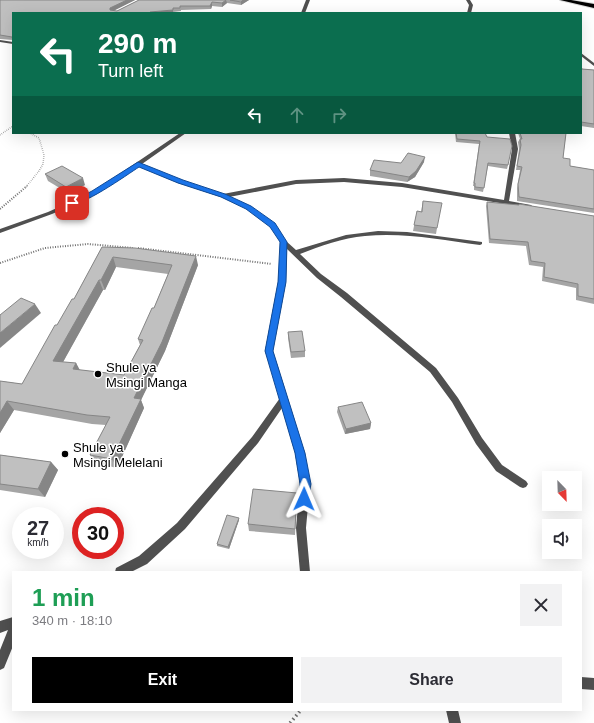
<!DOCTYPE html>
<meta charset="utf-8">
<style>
body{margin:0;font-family:Arial,sans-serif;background:#f2f2f3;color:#2b2b33;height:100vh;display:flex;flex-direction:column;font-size:15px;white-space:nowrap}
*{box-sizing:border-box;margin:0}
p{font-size:13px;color:#7c7c81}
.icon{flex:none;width:22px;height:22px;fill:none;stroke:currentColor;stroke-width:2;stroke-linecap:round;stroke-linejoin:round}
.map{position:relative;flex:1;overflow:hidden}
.panel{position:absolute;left:12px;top:571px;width:570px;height:140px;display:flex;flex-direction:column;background:#fff;border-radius:0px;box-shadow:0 4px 16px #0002}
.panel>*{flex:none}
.banner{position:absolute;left:12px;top:12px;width:570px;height:122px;border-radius:0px;box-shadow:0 4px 16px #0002;background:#0b6e4f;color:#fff;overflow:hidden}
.needle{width:26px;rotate:157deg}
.controls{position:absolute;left:542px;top:471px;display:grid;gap:8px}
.controls a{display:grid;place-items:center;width:40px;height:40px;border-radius:0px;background:#fff;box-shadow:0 4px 16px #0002;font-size:20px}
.speed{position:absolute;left:12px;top:507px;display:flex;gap:8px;font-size:20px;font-weight:700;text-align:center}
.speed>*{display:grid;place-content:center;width:52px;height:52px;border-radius:50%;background:#fff;box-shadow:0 4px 16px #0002;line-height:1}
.speed small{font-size:10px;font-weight:400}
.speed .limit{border:6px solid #d22;background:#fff;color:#111}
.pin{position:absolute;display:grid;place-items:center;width:34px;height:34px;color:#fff;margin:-17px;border-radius:8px;box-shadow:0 2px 6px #0006}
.me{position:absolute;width:44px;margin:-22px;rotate:1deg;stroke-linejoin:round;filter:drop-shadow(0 0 3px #0008)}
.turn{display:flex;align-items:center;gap:14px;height:84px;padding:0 20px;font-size:18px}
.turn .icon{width:52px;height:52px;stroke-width:2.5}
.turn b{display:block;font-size:28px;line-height:34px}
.lanes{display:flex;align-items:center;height:38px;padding:0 20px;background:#0003;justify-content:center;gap:20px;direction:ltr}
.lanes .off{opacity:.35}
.round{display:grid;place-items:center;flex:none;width:42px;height:42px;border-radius:0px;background:#f2f2f3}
.head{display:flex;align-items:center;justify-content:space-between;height:68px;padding:0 20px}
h1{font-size:24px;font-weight:600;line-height:30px;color:#1e9e55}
.button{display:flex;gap:8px;margin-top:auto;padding:8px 20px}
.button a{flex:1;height:46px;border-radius:0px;background:#000;color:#fff;font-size:16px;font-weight:600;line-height:46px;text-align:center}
.button a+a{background:#f2f2f3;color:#2b2b33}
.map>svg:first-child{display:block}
</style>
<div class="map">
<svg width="594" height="723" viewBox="0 0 594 723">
<rect width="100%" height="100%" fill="#fff"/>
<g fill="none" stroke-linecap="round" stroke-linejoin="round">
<defs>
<path id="highway" d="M560 0H571L594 4V8Z"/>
</defs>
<use href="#highway" stroke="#dbdbdb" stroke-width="2"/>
<g stroke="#727272" stroke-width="1.5" stroke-dasharray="0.5 1.5" stroke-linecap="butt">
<path d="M0 135 13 126"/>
<path d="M26 187 39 171 43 164 44 155 39 138 30 133"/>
</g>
<g stroke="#727272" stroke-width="2" stroke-dasharray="1 1.5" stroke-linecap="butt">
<path d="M0 209 27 186"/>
<path d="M138 248 272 264"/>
<path d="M0 263 45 248 88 244 133 248"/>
</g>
<path stroke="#727272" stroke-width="3.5" stroke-dasharray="1.5 3" stroke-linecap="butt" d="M290 723 301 710"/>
<g fill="#505050" fill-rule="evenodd">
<path d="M306 0H310L305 13H301Z"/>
<path d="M466 0H470L473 5 471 13H467L469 5Z"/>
<path d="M0 40 13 42V44L0 42Z"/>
<path d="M581 53 594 63V66L581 56Z"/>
<path d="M180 133H186L142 164 182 181 223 194 296 180 344 178 402 183 504 200 512 149 509 133H515L518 149 509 201 531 205 532 206 529 208 402 187 344 182 296 184 229 197 250 206 274 224 286 241 296 250 346 235 378 231 407 232 482 242V244L480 245C442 240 403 232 365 236 342 238 321 246 300 254L321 274 347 293 436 368 458 398 482 438 502 465 526 481 528 484 526 487 523 488 520 487 496 471 476 444 452 402 430 372 341 297 317 278 287 249 286 282 273 351 305 453 310 484 306 528 310 572H300L296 528 300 484 295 453 282 408 258 443 185 529 147 564 131 572H115L116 568 139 556 177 523 252 437 280 398 265 351 278 282 281 242 270 226 246 208 221 197 178 183 138 166 97 194 52 214 0 233V229L48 212 93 192Z"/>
<path d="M13 617V646L4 668 0 670V650L8 630 0 633V621Z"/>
<path d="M581 677 594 678V690L581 689Z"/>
<path d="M446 710H458L461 723H449Z"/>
</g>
<use href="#highway" fill="#000" fill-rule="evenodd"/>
</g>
<g fill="#a5a5a5" fill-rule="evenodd">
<path d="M0 0H135L113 11H117L139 0H249L241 5 227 3 222 7 212 6 211 9 181 10V11L173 12V13H13V40L0 39Z"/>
<path d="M581 67 582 69 594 70V128L581 126Z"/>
<path d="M455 133H485L487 137 508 165 507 169 488 166 483 192 474 190V186H473L479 144 456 142Z"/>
<path d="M518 133H567V134H566L563 158 570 166 594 170V213L517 201V188L520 170H516L519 149 518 142 520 139Z"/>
<path d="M424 162 415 177 407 182 370 176V170L401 163Z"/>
<path d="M45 174 85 185 68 193 48 181Z"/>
<path d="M423 201 437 228 436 234 413 231 417 211 421 212Z"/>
<path d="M487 202 519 205V204L594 216V304L576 300V288L542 281 543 267 529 265 526 246 489 243 486 206Z"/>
<path d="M102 247 198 265 165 351 141 400 144 408 117 468 96 463 90 455 106 425 92 424 14 410 0 433V381L22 384 57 325 74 299ZM116 267 168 274 154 308 138 339 140 345 124 375 79 370 76 363 63 362 103 290H105Z"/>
<path d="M288 332 305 351V357L291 358 288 338Z"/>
<path d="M338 407 371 423 370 429 345 434 337 412Z"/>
<path d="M0 455 51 462 58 470 45 497 0 490Z"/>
<path d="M297 500 295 535 249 531 248 524Z"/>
<path d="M239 518V520L229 549 217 546V544Z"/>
</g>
<g fill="#868686">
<path d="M127 0H135L111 12 110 10V8Z"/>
<path d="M226 0 227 3 222 7V3Z"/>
<path d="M243 0H249L241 5V2Z"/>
<path d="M212 2V6L211 9 210 6Z"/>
<path d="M173 10V13H149L150 12Z"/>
<path d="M425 157 424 162 415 177 407 182 409 177Z"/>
<path d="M83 178 85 185 68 193 66 187Z"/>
<path d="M196 256 198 265 165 351 141 400 144 408 117 468 112 459 134 398Z"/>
<path d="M113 257 116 267 105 290 101 280Z"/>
<path d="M99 280 103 290 58 371 53 361Z"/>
<path d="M35 304 41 313 0 348V333Z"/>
<path d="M76 363 81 372 73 369Z"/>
<path d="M7 401 14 410 0 433V413Z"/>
<path d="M371 423 370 429 345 434 346 429Z"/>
<path d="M51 462 58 470 45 497 38 489Z"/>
<path d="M239 518V520L229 549 228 547Z"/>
</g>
<g fill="#c0c0c0" stroke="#868686" fill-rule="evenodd">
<path d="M0 0H127L110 8V10L117 11 139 0H226L222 3 212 2 210 6H180V8H173V10L150 12 149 13H13V39L12 37 0 35Z"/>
<path d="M230 0H243L241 2Z"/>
<path d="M581 67 582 69 594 70V124L581 122Z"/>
<path d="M456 133H485L487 137 510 139 512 146 508 165 488 163 484 188 475 187V183H474L480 141 457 139Z"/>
<path d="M520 133H566L563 158 570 159V166L594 170V209L519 197 518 184 522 167 517 166 521 145 520 139H522Z"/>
<path d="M408 153 425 157 416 171 409 177 370 170 374 160 401 163Z"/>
<path d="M62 166 83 178 66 187 45 174Z"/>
<path d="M423 201 442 203 437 228 414 225 417 211 422 212Z"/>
<path d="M487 202 519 205V204L594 216V299L578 296V284L544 277 545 263 531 261 528 242 490 239Z"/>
<path d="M102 247 135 248 196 256 162 342 134 398 141 399 112 459 90 455 110 417 87 415 7 401 0 413V381L22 384 55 325H57L72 299H74ZM113 257 172 265 154 308H152L138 339 143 340 124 375 73 369 76 363 53 361 99 280H101Z"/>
<path d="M21 298 35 304 0 333V315Z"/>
<path d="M302 331 305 351 291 352 288 332Z"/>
<path d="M362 402 371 423 346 429 338 407Z"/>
<path d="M0 455 51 462 38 489 0 484Z"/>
<path d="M253 489 297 493 295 529 248 524Z"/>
<path d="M227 515 239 518 228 547 217 544Z"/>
</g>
<path fill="#1a73e8" stroke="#114b97" d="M138 162 183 180 225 194 251 206 275 223 287 242 286 282 273 351 305 453 311 484 308 502 304 504 300 502 298 499 300 484 295 453 265 351 278 282 280 242 270 227 246 209 221 197 178 183 139 167C128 174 78 210 69 203L92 191Z"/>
<g fill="#000" stroke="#fff" stroke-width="1.5">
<circle cx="98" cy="374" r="4"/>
<circle cx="65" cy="454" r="4"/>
</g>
<g text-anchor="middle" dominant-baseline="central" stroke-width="3" stroke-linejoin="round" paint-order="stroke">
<g font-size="13" fill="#000" stroke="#fff" text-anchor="start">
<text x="106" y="367">Shule ya<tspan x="106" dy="15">Msingi Manga</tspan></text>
<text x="73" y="447">Shule ya<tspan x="73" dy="15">Msingi Melelani</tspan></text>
</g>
</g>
</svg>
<div class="controls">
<a><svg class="needle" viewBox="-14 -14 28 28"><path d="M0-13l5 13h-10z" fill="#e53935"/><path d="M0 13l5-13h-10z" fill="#7c7c81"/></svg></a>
<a><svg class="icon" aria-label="sound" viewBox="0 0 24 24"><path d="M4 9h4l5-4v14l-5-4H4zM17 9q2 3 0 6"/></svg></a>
</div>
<div class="speed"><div>27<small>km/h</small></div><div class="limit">30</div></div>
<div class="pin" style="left:72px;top:203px;background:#d93025"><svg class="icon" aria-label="arrive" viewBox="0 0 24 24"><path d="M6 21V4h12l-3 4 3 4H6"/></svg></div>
<svg class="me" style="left:304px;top:499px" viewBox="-20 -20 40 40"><path d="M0-17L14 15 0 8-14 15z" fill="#1a73e8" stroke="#fff" stroke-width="4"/></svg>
<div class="banner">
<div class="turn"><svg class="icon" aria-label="left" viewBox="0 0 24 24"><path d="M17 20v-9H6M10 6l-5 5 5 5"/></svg><div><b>290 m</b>Turn left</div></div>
<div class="lanes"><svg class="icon" aria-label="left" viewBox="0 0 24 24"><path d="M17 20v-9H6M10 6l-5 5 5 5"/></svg><svg class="icon off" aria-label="ahead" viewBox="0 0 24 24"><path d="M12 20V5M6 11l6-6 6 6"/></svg><svg class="icon off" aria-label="right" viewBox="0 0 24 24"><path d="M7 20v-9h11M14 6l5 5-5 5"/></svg></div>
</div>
<section class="panel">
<div class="head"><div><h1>1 min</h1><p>340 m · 18:10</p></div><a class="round"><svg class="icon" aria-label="close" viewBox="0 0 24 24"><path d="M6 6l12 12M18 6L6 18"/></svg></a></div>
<div class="button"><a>Exit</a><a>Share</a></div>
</section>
</div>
